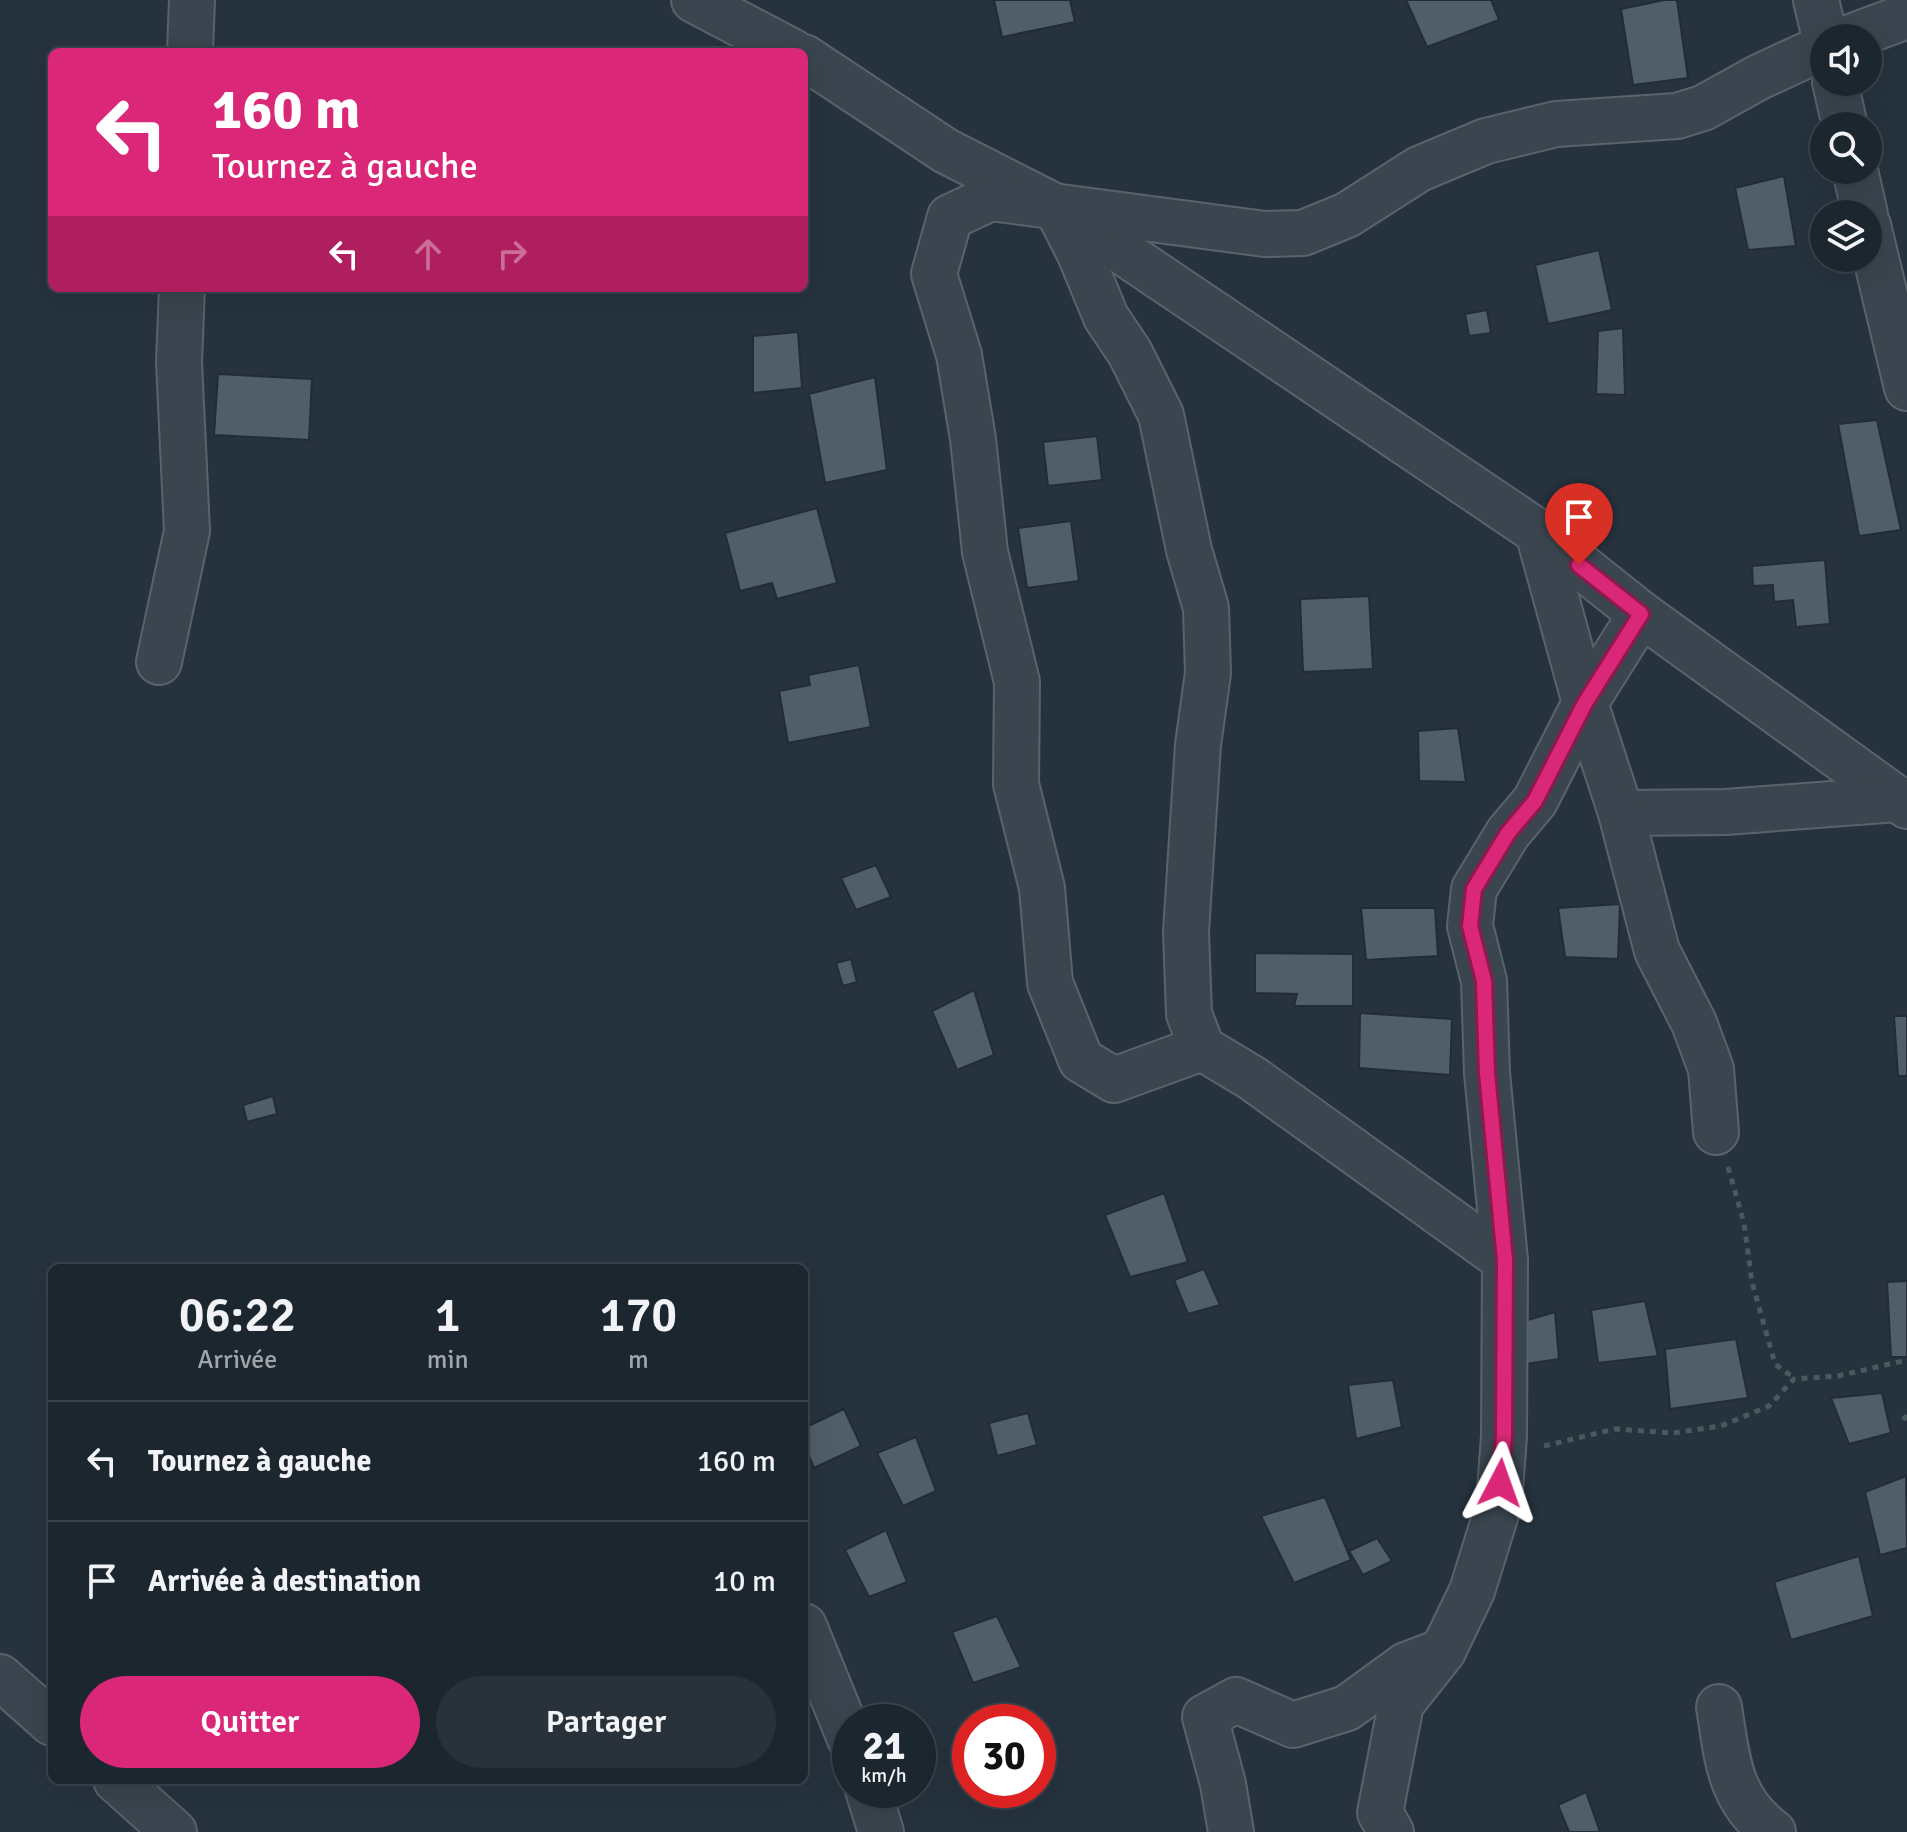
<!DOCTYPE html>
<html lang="fr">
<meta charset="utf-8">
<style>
body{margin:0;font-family:Signika,sans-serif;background:#29323b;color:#f1f3f6;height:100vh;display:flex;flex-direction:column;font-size:30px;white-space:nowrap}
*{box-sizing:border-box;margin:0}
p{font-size:26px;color:#a0a5aa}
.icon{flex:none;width:44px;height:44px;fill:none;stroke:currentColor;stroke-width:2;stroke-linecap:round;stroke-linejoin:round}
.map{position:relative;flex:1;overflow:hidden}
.details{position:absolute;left:48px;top:1264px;width:760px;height:520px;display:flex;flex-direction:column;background:#1c262f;border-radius:12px;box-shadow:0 8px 32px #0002,0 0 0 2px #3a434b}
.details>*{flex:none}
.top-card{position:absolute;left:48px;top:48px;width:760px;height:244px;border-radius:12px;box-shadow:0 8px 32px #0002,0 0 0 2px #3a434b;background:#db2777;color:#fff;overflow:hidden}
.tools{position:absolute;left:1810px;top:24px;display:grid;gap:16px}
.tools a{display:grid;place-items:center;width:72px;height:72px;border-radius:50%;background:#1c262f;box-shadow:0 8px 32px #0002,0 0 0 2px #3a434b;font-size:40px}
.speed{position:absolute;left:832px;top:1704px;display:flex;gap:16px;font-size:40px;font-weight:700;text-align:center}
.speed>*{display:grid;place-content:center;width:104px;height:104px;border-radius:50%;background:#1c262f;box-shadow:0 8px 32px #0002,0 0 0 2px #3a434b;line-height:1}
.speed small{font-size:20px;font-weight:400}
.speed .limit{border:12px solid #d22;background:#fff;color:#111}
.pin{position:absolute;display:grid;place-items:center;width:68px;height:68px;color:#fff;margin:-82px -34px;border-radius:50% 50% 50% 0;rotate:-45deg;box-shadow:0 0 8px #0007}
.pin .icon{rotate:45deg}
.me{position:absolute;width:88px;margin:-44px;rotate:4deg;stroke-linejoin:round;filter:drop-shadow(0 0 6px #0008)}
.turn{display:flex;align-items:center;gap:28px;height:168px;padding:0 32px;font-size:36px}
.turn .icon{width:104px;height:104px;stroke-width:2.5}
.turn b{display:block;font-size:56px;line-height:68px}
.lanes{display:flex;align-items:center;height:76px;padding:0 32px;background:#0003;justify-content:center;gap:40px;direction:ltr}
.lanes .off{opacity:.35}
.eta{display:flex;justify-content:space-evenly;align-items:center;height:136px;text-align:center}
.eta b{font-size:48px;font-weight:600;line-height:56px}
.primary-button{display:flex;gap:16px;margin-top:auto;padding:16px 32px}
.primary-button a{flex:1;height:92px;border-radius:48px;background:#db2777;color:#fff;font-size:32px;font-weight:600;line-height:92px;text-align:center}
.primary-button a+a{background:#29323b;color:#f1f3f6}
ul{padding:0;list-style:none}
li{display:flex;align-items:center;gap:24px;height:120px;padding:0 32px;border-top:2px solid #3a434b}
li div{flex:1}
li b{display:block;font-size:30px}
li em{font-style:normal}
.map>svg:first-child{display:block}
</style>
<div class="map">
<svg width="1907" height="1832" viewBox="0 0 1907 1832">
<rect width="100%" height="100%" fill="#26333f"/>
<g fill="#505e69" stroke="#212c36" stroke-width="2">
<path d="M994 0H1070L1075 22 1002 37Z"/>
<path d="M1406 0H1491L1499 20 1427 47Z"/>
<path d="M1664 0H1677L1688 78 1633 85 1621 9Z"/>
<path d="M1784 176 1796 246 1748 250 1735 188Z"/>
<path d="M1599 250 1612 310 1548 324 1535 265Z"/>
<path d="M1487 310 1491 333 1469 336 1465 314Z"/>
<path d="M1623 328 1625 395 1596 394 1598 331Z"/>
<path d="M798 332 802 388 753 393V336Z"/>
<path d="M218 374 312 379 309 440 214 435Z"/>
<path d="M875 377 887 470 825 483 809 394Z"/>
<path d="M1877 420 1901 530 1859 536 1838 424Z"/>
<path d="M1097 436 1102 480 1048 486 1043 442Z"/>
<path d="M817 508 837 583 777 599 772 583 740 591 725 533Z"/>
<path d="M1071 521 1079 581 1027 588 1018 528Z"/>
<path d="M1825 560 1830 624 1796 627 1793 600 1774 602 1773 585 1753 586 1752 566Z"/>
<path d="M1369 596 1373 669 1303 672 1300 599Z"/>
<path d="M859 665 871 727 788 743 779 691 810 685 808 675Z"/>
<path d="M1458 728 1466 782 1419 781 1418 731Z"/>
<path d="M876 865 891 897 856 910 841 878Z"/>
<path d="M1620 904 1618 959 1565 957 1558 908Z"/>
<path d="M1361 908H1435L1438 956 1366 960Z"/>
<path d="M1255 953 1353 954V1006H1294L1297 994 1255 993Z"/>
<path d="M851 959 857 982 843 986 836 963Z"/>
<path d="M974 990 994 1055 957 1070 932 1011Z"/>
<path d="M1360 1013 1452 1019 1450 1075 1359 1068Z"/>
<path d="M1894 1016H1907V1076H1898Z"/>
<path d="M273 1096 277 1114 247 1122 243 1105Z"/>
<path d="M1164 1193 1188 1262 1130 1277 1105 1215Z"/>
<path d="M1204 1269 1220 1305 1188 1314 1174 1280Z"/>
<path d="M1907 1281V1357H1891L1887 1282Z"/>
<path d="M1645 1301 1658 1356 1598 1363 1591 1310Z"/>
<path d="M1555 1312 1559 1359 1520 1365 1518 1323Z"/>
<path d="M1736 1339 1748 1398 1670 1409 1665 1349Z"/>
<path d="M1393 1380 1402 1427 1356 1439 1348 1385Z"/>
<path d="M1882 1393 1891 1433 1849 1444 1831 1398Z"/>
<path d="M844 1409 861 1446 814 1468 804 1444V1428Z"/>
<path d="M1028 1413 1037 1445 997 1456 989 1423Z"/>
<path d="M916 1437 936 1491 903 1506 877 1453Z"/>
<path d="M1906 1476 1907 1548 1880 1555 1865 1492Z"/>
<path d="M1325 1497 1351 1560 1294 1583 1261 1516Z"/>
<path d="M886 1530 907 1582 869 1597 845 1550Z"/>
<path d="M1377 1538 1392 1561 1363 1575 1349 1551Z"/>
<path d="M1859 1556 1873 1616 1791 1640 1774 1582Z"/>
<path d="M997 1616 1021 1667 973 1683 952 1632Z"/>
<path d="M1586 1792 1600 1832H1569L1558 1805Z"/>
</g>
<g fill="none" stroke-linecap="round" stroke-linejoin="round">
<defs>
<g id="minor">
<path d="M694 0 793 52"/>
<path d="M1816 0 1825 38"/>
<path d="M1848 38 1907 16"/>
<path d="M190 52 192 0"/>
<path d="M804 57 946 151 1056 207 1538 532 1641 614 1907 806"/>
<path d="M1835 82 1845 126"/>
<path d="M1855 170 1865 214"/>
<path d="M1057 209 1080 254 1106 317 1130 353 1161 415 1189 550 1206 608 1208 673 1198 745 1186 932 1189 1014 1202 1048 1252 1078 1505 1260"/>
<path d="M1868 225 1907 388"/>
<path d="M1641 614 1585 703 1621 813 1726 812 1897 799"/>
<path d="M159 662 187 531 179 362 182 288"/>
<path d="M1621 813 1657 951 1694 1023 1711 1069 1716 1132"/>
<path d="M1202 1048 1114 1080 1081 1060 1050 983 1042 888 1016 784 1017 682 985 552 973 439 959 355 934 274 950 217 991 198 1265 234 1303 233 1347 215 1419 169 1486 141 1556 124 1677 116 1703 108 1759 77 1824 47"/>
<path d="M804 1626 850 1739"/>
<path d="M1443 1651 1472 1591 1499 1504 1504 1436 1505 1260 1487 1073 1484 981 1470 926 1474 889 1508 833 1535 801 1585 703 1538 532"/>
<path d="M0 1677 52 1723"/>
<path d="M1719 1707C1727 1756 1728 1799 1773 1832"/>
<path d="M116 1780 174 1832"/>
<path d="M868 1790 881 1832"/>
<path d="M1231 1832 1223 1784 1205 1717 1236 1700 1293 1725 1347 1708 1406 1665 1443 1651 1401 1704 1380 1813 1391 1832"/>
</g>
</defs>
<use href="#minor" stroke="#58636c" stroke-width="48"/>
<g stroke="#465b5c" stroke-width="5" stroke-dasharray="6 6" stroke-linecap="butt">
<path d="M1728 1167 1744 1223 1752 1282 1775 1364 1794 1378"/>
<path d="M1903 1420 1907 1415"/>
<path d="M1544 1446 1615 1429 1673 1433 1721 1426 1769 1406 1794 1379 1838 1376 1907 1360"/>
</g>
<use href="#minor" stroke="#3a454f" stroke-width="44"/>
</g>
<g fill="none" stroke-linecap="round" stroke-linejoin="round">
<defs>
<path id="route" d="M1500 1483 1504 1436 1505 1260 1487 1073 1484 981 1470 926 1474 889 1508 833 1535 801 1585 703 1641 614 1579 565"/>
</defs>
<use href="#route" stroke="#8e194d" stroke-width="20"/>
<use href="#route" stroke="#db2777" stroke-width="14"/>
</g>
</svg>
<div class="tools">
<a><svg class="icon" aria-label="sound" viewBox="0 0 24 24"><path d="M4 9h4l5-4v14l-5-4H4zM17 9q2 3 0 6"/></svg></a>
<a><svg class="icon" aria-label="search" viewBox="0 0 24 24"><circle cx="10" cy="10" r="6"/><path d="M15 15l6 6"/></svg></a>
<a><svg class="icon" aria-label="layers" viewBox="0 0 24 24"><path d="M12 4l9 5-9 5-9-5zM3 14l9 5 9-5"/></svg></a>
</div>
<div class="speed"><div>21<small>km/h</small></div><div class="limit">30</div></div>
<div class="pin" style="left:1579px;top:565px;background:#d93025"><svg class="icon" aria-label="arrive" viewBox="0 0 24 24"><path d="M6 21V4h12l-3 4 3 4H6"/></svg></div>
<svg class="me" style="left:1500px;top:1483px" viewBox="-20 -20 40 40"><path d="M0-17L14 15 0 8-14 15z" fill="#db2777" stroke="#fff" stroke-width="4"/></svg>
<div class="top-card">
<div class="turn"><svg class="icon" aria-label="left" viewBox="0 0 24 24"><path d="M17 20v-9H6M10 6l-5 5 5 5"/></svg><div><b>160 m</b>Tournez à gauche</div></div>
<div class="lanes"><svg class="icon" aria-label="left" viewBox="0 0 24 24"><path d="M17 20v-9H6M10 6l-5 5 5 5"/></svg><svg class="icon off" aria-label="ahead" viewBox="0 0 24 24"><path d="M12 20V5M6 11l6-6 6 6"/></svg><svg class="icon off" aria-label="right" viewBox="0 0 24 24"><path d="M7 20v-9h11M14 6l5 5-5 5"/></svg></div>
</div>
<section class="details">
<div class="eta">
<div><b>06:22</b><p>Arrivée</p></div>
<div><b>1</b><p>min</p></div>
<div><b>170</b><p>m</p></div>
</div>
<ul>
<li><svg class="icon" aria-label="left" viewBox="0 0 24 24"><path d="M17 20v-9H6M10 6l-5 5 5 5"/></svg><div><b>Tournez à gauche</b></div><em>160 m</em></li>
<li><svg class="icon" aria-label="arrive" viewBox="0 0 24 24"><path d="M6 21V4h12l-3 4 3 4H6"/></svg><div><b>Arrivée à destination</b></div><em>10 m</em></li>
</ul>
<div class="primary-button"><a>Quitter</a><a>Partager</a></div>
</section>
</div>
